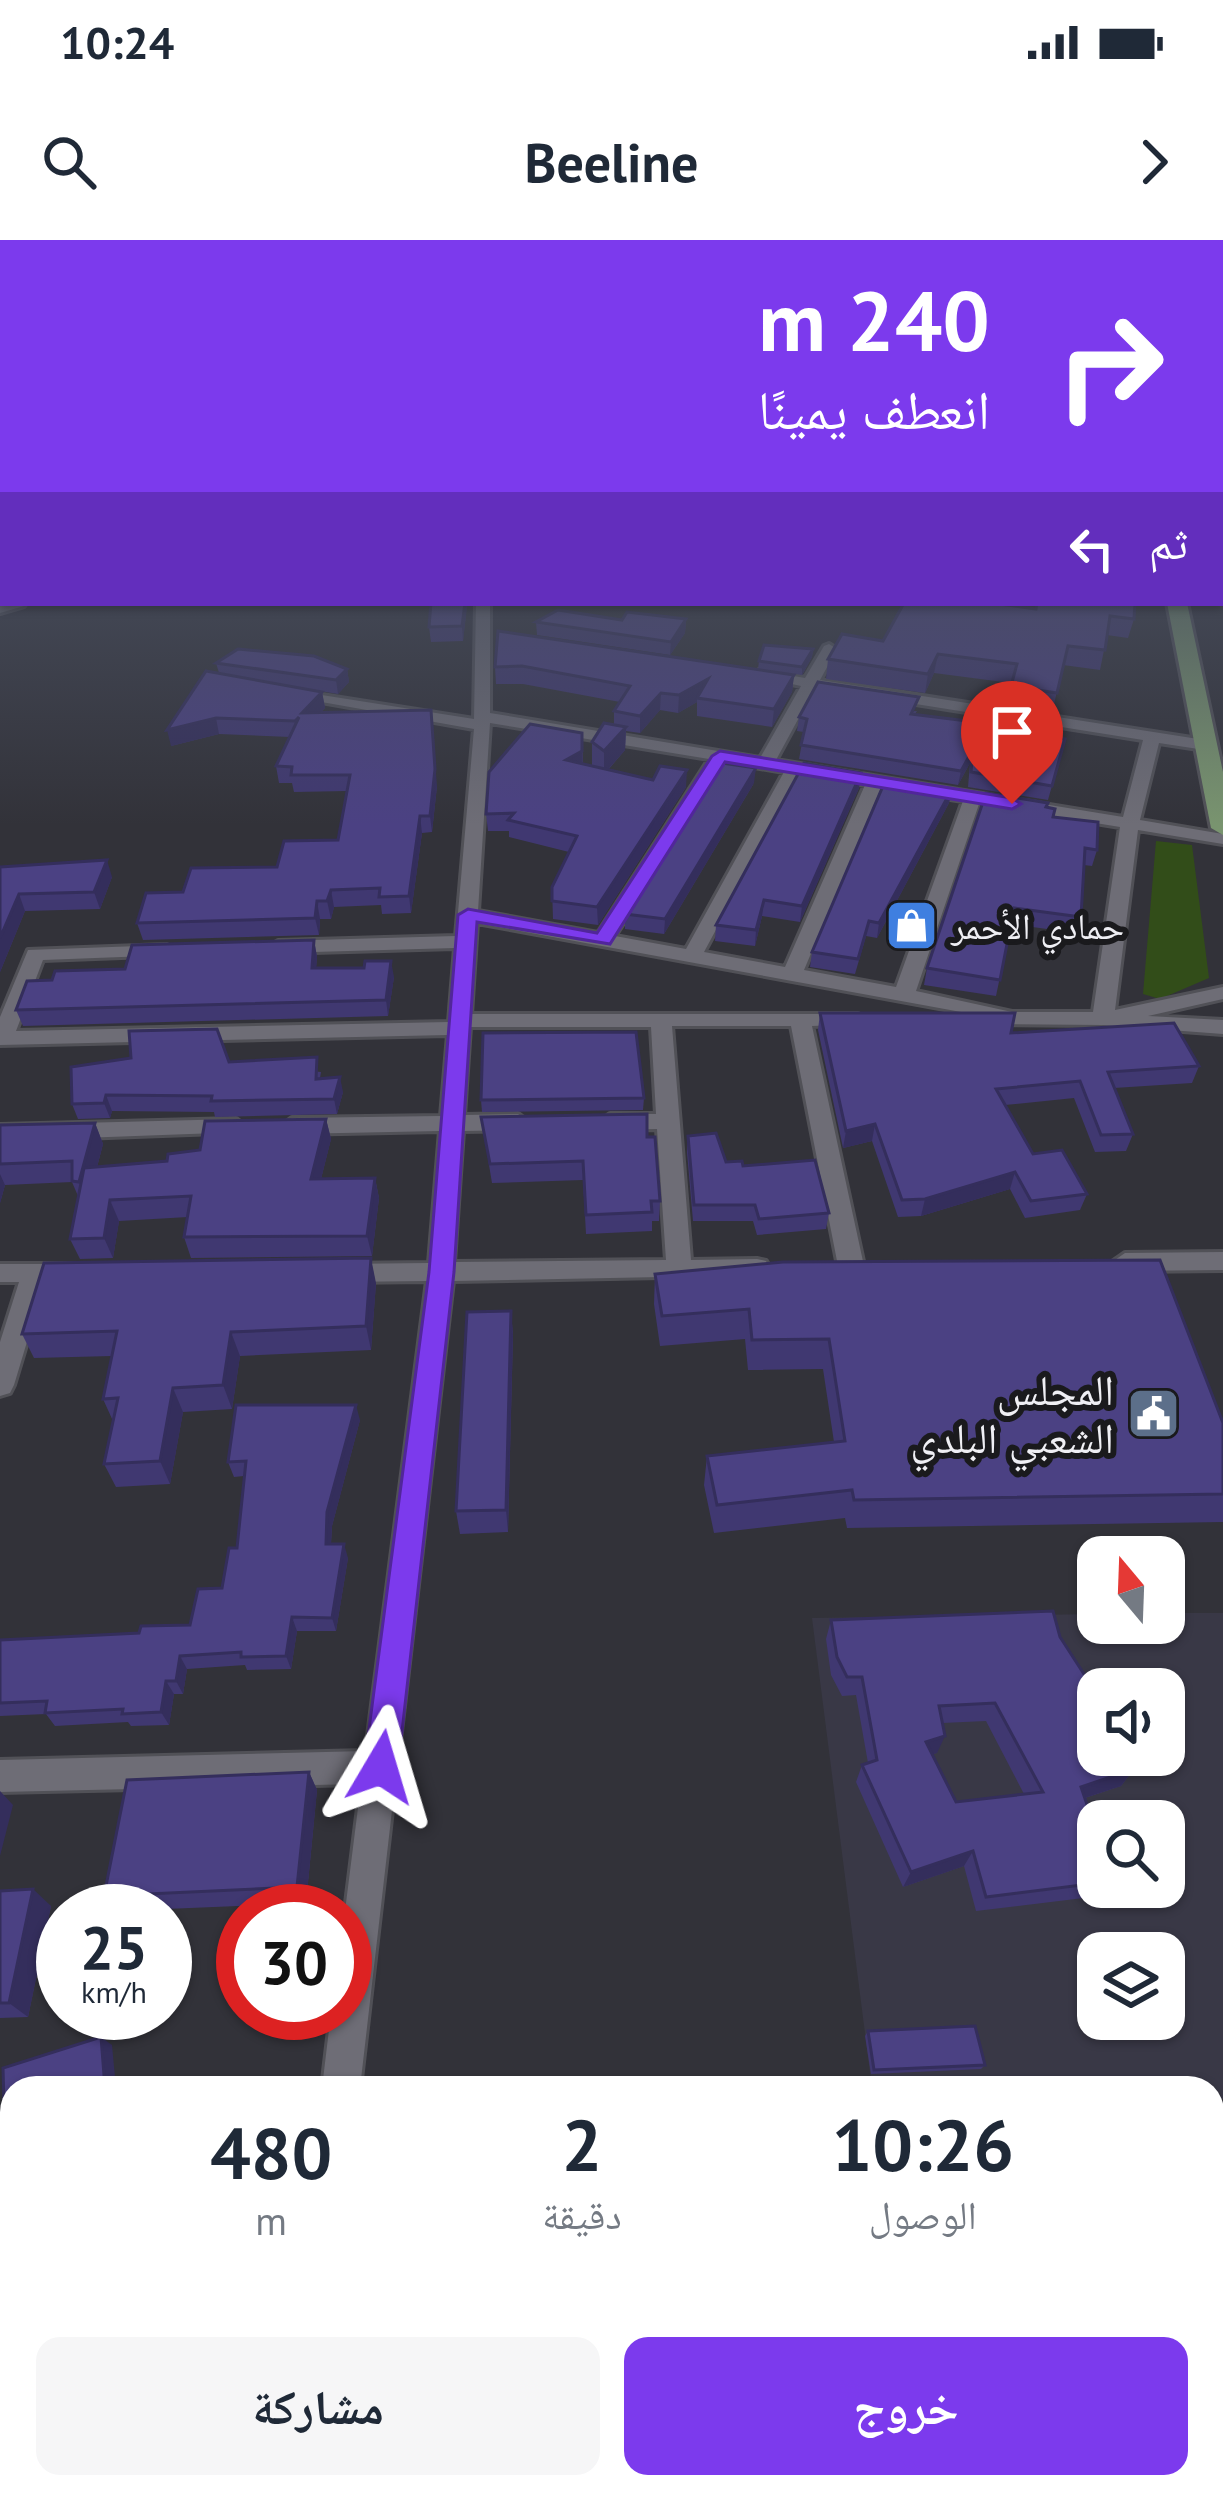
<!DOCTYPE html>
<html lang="ar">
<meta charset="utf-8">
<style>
body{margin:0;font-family:"PT Sans","Noto Naskh Arabic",sans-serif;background:#f6f6f7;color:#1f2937;direction:rtl;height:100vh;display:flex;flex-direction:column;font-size:45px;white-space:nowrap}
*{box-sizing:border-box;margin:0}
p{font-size:39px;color:#747a83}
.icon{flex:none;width:66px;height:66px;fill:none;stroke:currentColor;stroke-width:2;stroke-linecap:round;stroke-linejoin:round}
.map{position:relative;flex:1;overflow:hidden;direction:ltr}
.side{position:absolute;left:0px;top:1836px;width:1224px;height:423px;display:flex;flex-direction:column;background:#fff;border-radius:36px 36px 0 0;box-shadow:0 3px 9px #0004;direction:rtl}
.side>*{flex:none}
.hud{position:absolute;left:0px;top:0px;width:1224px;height:366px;box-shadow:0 3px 9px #0004;direction:rtl;background:#7c3aed;color:#fff;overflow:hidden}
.needle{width:78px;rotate:341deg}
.controls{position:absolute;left:1077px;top:1296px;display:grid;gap:24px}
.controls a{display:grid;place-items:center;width:108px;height:108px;border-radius:24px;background:#fff;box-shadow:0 3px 9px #0004;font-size:60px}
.speed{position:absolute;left:36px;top:1644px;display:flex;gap:24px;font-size:60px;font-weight:700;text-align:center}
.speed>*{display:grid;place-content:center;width:156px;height:156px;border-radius:50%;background:#fff;box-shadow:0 3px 9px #0004;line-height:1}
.speed small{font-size:30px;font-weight:400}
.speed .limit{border:18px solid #d22;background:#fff;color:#111}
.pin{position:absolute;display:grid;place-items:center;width:102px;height:102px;color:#fff;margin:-123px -51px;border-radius:50% 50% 50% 0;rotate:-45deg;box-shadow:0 0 12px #0007}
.pin .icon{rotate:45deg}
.me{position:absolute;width:132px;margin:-66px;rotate:7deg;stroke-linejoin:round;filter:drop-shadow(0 0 9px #0008)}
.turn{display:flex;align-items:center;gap:42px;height:252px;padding:0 36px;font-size:54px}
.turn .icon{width:156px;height:156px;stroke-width:2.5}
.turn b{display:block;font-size:84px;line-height:102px}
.then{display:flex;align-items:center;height:114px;padding:0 36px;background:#0003;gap:24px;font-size:45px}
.eta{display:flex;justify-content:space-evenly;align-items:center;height:204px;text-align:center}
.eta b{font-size:72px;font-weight:800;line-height:84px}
.primary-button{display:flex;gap:24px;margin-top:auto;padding:24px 36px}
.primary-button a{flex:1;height:138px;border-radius:24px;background:#7c3aed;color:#fff;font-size:48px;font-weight:800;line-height:138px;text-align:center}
.primary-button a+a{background:#f6f6f7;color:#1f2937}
.status{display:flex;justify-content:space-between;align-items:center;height:84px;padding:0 60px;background:#fff;direction:ltr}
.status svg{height:33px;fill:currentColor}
header{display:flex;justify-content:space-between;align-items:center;height:156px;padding:0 36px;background:#fff;font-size:54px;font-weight:800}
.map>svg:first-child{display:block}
</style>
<div class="status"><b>10:24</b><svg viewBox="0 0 49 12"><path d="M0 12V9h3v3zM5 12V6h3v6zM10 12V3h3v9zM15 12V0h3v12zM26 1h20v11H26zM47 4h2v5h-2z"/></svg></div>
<header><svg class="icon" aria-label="forward" viewBox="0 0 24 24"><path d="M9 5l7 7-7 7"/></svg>Beeline<svg class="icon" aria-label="search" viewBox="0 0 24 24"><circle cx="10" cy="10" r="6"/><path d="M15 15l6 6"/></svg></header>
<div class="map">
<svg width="1223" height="2257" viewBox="0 0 1223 2257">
<rect width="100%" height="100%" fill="#323239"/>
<path fill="#393846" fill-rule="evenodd" d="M1164 1373H1223V1859H1212V1848H872L812 1378 1098 1374V1383H1164ZM1098 1449H1164V1515H1098ZM1098 1581H1164V1647H1098ZM1098 1713H1164V1779H1098Z"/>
<path fill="#324d19" d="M1156 601 1192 605 1209 738 1160 759 1143 754Z"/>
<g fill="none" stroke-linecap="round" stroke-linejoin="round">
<defs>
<g id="street">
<path d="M26 363 24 366 0 373V364Z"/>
<path d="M476 363H490V473L760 518 801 446 751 435 759 430 805 438 824 406 829 404 837 409 820 440 1211 501 1213 505 1205 510 1159 503 1140 580 1223 594V604L1138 590 1115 770 1223 747V759L1148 776 1223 780V794L1103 785 980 784 973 783 972 774 477 683 471 774H858V784L812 786 864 1026 851 1035 838 1026 791 786H672L691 1020 757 1019 766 1021 770 1028 766 1035 453 1041 360 1848H322L331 1773H345V1671L361 1544 0 1552V1520L366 1511 427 1041 339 1042 326 1033 339 1024 429 1023 440 891 292 894 281 886 292 878 441 876 448 795 0 805V777L28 710 167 705 177 711 174 715 43 720 16 791 449 782 455 708 278 713 268 707 278 701 456 696 474 489 282 455 290 450 474 479ZM815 448 1143 500 1123 577 776 520ZM490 483 709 519 598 693 478 671ZM725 522 784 532 686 709 615 696ZM800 534 865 545 785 727 704 712ZM881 548 963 561 896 747 804 730ZM979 564 1120 587 1093 772H1012L916 751ZM470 787H651L656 874H610L599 882 610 890 657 889 666 1020 454 1022 463 891 518 890 529 882 518 874 464 875Z"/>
<path d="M236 879 247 887 244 892 0 901V885Z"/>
<path d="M1223 1012V1030L1125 1031 1112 1022 1125 1013Z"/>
<path d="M0 1024H73L86 1033 73 1042H45L14 1145 10 1153 0 1156V1102L19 1042H0Z"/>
<path d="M1223 2225V2257H1166L1170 2247H1212V2228Z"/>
<path d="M269 2247H315L314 2257H268Z"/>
</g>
<path id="primary" d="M1167 363H1187L1223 532V595L1211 588Z"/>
</defs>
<use href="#street" stroke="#515157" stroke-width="6"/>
<use href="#primary" stroke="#515157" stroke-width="6"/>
<use href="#street" fill="#6e6d76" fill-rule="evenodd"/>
<use href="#primary" fill="#79946f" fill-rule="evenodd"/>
</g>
<g fill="#403871" fill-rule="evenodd">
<path d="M431 363H467L463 401 431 402 429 387Z"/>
<path d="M885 363H992L1035 369 1036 363H1135L1134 379 1128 398 1107 395 1100 430 1063 425 1052 473 1006 466 1011 443 934 433 925 453 826 439 828 419 883 401 902 365Z"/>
<path d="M686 379 685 393 670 415 537 395 536 382Z"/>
<path d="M498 391 794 435 792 452 772 487 697 476V462L678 473 660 470 640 493 626 491 625 510 608 530 686 547 598 685 553 679 552 647 569 612 509 597V591H488L486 574 582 493 583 524 595 527 592 525V502L614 485V471L620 462 523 444H496L495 427Z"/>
<path d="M813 409 812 417 802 435 758 429 759 421Z"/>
<path d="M216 423 347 429 349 442 338 454 290 446 322 452 325 468 320 473 437 546 432 592 422 593 411 673 382 674 381 665 334 667 331 679H320L319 695 143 700 137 683 183 652 277 627 338 600 347 551 294 552 292 543H279L276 526 290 497 219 494 171 506 219 433Z"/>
<path d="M917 471 915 474 1065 499 1048 560 968 547 970 523 958 545 799 519 804 492 797 491 799 477Z"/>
<path d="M861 533 859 548 800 682 762 676 755 706 715 701 716 685Z"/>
<path d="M754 543 664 694 625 689V674Z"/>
<path d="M952 549 949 563 877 698 866 696 855 734 810 727 812 712Z"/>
<path d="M1046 567 1053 577 1097 610 1092 626 1084 625 1081 677 1076 693 1011 684 996 756 924 745 927 728Z"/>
<path d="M0 627 112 637 100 669 25 671 0 732Z"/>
<path d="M314 700 317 717 316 728 394 737 388 776 23 786 16 770 52 740Z"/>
<path d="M820 773 1011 793 1199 826 1192 843 1114 848 1133 894 1126 911 1095 912 1074 858 1005 865 1033 914 1087 954 1080 970 1025 978 1010 949 921 976 898 977 872 901 843 908 818 790Z"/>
<path d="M131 818 229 822 321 832 320 838 343 852 337 874 215 877 214 872 112 871 110 878 78 879 72 864Z"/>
<path d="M644 858 643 870 482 872 481 860Z"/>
<path d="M481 877 647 897 660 961 659 981H652V991L586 994 583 940 492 943Z"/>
<path d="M326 879 331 899 321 939 375 938 379 958 372 1016 191 1018 184 997 188 977 119 981 113 1018 80 1019 70 999 78 956 72 942 5 945 0 963V885L95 883 103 904 97 927 167 921 200 910Z"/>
<path d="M688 896 726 922 743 926 829 973 826 989 757 995 753 981H693L687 912Z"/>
<path d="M655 1034 1223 1183V1282L847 1288 845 1278 714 1293 704 1245 707 1216 834 1202 823 1129 748 1130 745 1099 660 1106 654 1064Z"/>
<path d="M376 1043 371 1110 240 1116 232 1169 183 1172 170 1244 116 1247 104 1224 113 1181 103 1159 112 1116 34 1118 22 1094Z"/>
<path d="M511 1071 513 1095 508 1292 460 1294 456 1271Z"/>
<path d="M360 1180 332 1286 331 1304 348 1318 336 1391H297L291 1429 247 1430 245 1425 187 1429 183 1454H174L169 1485 131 1486 128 1482 55 1486 46 1474 0 1476V1400L139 1393 190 1385 222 1348 237 1308 244 1236 234 1237 228 1222Z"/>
<path d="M831 1380 1060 1397 1091 1445 1087 1450 1134 1529 1121 1546 1085 1558 1098 1597V1647H1108L1100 1656 976 1671 964 1626 903 1647 856 1542 862 1525 868 1523 856 1455 842 1456 831 1435 826 1399ZM986 1481 1024 1554 956 1562 932 1514 937 1513 942 1483Z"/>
<path d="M309 1532 317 1550 306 1663 118 1671 104 1656Z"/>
<path d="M0 1651 51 1666 28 1777 0 1778Z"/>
<path d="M868 1791 985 1825 981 1829 871 1834 865 1796Z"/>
</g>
<g fill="#342e5c">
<path d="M465 363H467V368L463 401 462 386Z"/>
<path d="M686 379 685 393 670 415 671 402Z"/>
<path d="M813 409 812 417 802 435V427Z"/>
<path d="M938 414 934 433 925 453 928 434Z"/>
<path d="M347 429 349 442 338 454 336 440Z"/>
<path d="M794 435 792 452 772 487 774 469Z"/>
<path d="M708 439 697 458V462L678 473 679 455Z"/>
<path d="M322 452 325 468 305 490 302 473Z"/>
<path d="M661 453 660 470 640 493V476Z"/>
<path d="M431 470 437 546 432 592 430 576Z"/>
<path d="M216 478 219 494 171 506 167 490Z"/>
<path d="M626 487 625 510 604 534V511Z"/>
<path d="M973 509 970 523 958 545 961 531Z"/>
<path d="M582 511 583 529 566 520Z"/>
<path d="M756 528 754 543 664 694 665 679Z"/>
<path d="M687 530 686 547 598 685 597 667Z"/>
<path d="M861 533 859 548 800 682 802 666Z"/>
<path d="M952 549 949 563 877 698 879 683Z"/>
<path d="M420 576 422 593 411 673 409 656Z"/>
<path d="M107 620 112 637 100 669 94 652Z"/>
<path d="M331 650 334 667 331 679 327 661Z"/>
<path d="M19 654 25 671 0 732V698Z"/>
<path d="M764 660 762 676 755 706 756 690Z"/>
<path d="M317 661 320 679 319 695 315 678Z"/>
<path d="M314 700 317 717 315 745 312 728Z"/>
<path d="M391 721 394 737 388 776 386 760Z"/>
<path d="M340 837 343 852 337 874 334 859Z"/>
<path d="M106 855 112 871 110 878 104 863Z"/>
<path d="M326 879 331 899 316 959 311 939Z"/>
<path d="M95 883 103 904 88 962 79 942Z"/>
<path d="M875 884 872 901 843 908 846 891Z"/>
<path d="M1015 932 1010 949 921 976 925 959Z"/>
<path d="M0 934 5 945 0 963Z"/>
<path d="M375 938 379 958 372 1016 367 996Z"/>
<path d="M110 960 119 981 113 1018 104 998Z"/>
<path d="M371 1018 376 1043 371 1110 366 1086Z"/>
<path d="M511 1071 513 1095 508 1292 506 1270Z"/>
<path d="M231 1092 240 1116 232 1169 223 1145Z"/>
<path d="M173 1148 183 1172 170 1244 160 1221Z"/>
<path d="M356 1165 360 1180 332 1286 330 1318 326 1304 327 1272Z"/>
<path d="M344 1304 348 1318 336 1391 332 1378Z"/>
<path d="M292 1377 297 1391 291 1429 286 1416Z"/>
<path d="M180 1416 187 1429 183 1454 176 1441Z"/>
<path d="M166 1441 174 1454 169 1485 161 1472Z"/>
<path d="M945 1496 937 1513 918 1519 926 1502Z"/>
<path d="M1134 1529 1121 1546 1069 1563 1081 1547Z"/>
<path d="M309 1532 317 1550 306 1663 297 1647Z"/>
<path d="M0 1551 13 1565 0 1616Z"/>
<path d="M973 1611 964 1626 903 1647 911 1632Z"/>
<path d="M33 1649 51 1666 28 1777 9 1763Z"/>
<path d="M101 1797 112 1805 116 1848H105Z"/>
<path d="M0 2088 7 2089 0 2126Z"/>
</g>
<g fill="#4b4183" stroke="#342e5c" stroke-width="3" fill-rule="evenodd">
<path d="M1221 269H1223V296L1221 293Z"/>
<path d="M431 363H465L462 386 429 387Z"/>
<path d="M904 363H992L1036 369 1037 363H1135L1134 379 1110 376 1105 410 1068 406 1057 453 1011 446 1017 424 938 414 928 434 828 419 842 394 883 401Z"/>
<path d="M558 370 622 380 627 372 686 379 671 402 536 382Z"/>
<path d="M498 391 794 435 774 469 697 458 708 439 679 455 661 453 640 476 614 471 630 446 522 426 495 427Z"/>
<path d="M764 405 813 409 802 427 759 421Z"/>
<path d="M238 409 314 416 347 429 336 440 216 423Z"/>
<path d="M206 431 322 452 302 473 431 470 435 529 430 576H420L409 656 379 657 380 648 331 650 327 661H317L315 678 137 683 146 653 183 652 191 628 277 627 284 601 338 600 350 535H291L292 527 276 526 299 477 295 481 216 478 167 490Z"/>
<path d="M818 442 919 457 911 474 1000 485 1004 470 1051 477 1047 496 1065 499 1052 546 971 532 973 509 961 531 801 505 807 479 799 477Z"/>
<path d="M604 483 626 487 604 511 592 502Z"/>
<path d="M530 484 582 493V511L566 520 653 540 660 526 687 530 597 667 552 661V647L577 596 508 580 514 573 486 574 489 532Z"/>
<path d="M722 523 756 528 665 679 625 674Z"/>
<path d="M804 523 861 533 802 666 764 660 756 690 716 685Z"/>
<path d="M886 539 952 549 879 683 869 681 858 719 812 712Z"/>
<path d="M986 553 1048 563 1046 567 1055 569 1053 577 1098 582 1097 610 1085 608 1081 677 1014 668 1000 740 927 728Z"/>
<path d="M107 620 94 652 19 654 0 698V627Z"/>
<path d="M314 700 312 728H364L365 721H391L386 760 16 770 27 741 52 740 55 731 125 729 132 705Z"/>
<path d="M820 773H1015L1011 793 1174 783 1199 826 1108 832 1133 894 1101 895 1080 841 996 849 1033 914 1062 910 1087 954 1031 961 1015 932 925 959 902 960 875 884 846 891Z"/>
<path d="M217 789 229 822 317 817 316 839 340 837 334 859 211 861 212 856 106 855 104 863 72 864 71 827 131 818 129 791Z"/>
<path d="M636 792 644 858 481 860 483 793Z"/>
<path d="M647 874V897H655L660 961H651L652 972 586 975 583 921 490 924 481 877Z"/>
<path d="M326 879 311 939 375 938 367 996 184 997 191 956 110 960 104 998 70 999 84 928 167 921 168 914 200 910 205 881Z"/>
<path d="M95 883 79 942 72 941V921L0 924V885Z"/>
<path d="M716 893 726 922 742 921 743 926 815 920 829 973 759 979 755 965H694L688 896Z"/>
<path d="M371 1018 366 1086 231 1092 223 1145 173 1148 160 1221 104 1224 118 1158 103 1159 117 1091 22 1094 44 1023Z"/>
<path d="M1160 1020 1223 1183V1254L854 1260 852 1250 717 1265 707 1216 845 1201 829 1099 752 1100 749 1069 662 1076 655 1034 783 1022Z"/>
<path d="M511 1071 506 1270 456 1271 467 1072Z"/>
<path d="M236 1165H356L327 1272 326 1304H344L332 1378 292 1377 286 1416 241 1417V1412L180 1416 176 1441H166L161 1472 122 1474 123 1469 45 1473 47 1461 0 1463V1400L139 1393 141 1386 190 1385 198 1349 222 1348 229 1308H237L246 1221 228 1222Z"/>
<path d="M1053 1371 1060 1397 1091 1445 1086 1447 1098 1468V1515H1126L1134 1529 1081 1547 1098 1597V1643L986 1657 973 1611 911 1632 862 1525 877 1520 862 1437H847L837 1417 831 1380ZM995 1463 1043 1552 956 1562 926 1502 945 1496 939 1466Z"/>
<path d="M309 1532 297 1647 104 1656 127 1540Z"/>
<path d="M33 1649 9 1763H0V1651Z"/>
<path d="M975 1786 985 1825 874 1830 868 1791Z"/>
<path d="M101 1797 105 1848H12V1901L5 1904 3 1828Z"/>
<path d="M1223 1929V2097L1212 2098V1930Z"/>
<path d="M12 2037V2085L0 2086V2038Z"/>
<path d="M414 2247H499L500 2257H415Z"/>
</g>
<linearGradient id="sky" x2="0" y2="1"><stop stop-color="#1c1c1f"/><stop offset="0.46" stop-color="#494f5f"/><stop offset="1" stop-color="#494f5f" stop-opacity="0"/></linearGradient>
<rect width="1223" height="585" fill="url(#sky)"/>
<path fill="#7c3aed" stroke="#51269a" stroke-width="3" d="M720 511 1012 558 1021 564 1012 569 725 522 610 704 477 682 454 1032 398 1527 393 1539 381 1543 369 1539 364 1527 429 1032 458 675 468 669 597 693 712 516Z"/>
<defs>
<symbol id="shop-square" viewBox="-11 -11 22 22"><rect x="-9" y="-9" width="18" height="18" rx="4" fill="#3f7fe0" stroke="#1a1a1d"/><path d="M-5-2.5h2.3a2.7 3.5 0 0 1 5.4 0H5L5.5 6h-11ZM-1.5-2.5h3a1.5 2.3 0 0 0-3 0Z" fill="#fff"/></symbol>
<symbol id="civic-square" viewBox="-11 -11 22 22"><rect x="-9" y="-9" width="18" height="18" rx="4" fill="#5c6f8a" stroke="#1a1a1d"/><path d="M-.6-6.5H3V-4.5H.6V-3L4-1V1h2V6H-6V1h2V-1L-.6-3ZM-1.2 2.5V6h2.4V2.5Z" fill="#fff"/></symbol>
</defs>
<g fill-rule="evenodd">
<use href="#shop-square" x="882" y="656" width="59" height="59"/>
<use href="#civic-square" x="1124" y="1144" width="59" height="59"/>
</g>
<g text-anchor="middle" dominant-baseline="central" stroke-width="12" stroke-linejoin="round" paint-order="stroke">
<g font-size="36" fill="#efeff4" stroke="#1a1a1d" text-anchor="start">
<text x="951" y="685">حمادي الأحمر</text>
</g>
<g font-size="42" fill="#efeff4" stroke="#1a1a1d" text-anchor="end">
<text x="1114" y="1149">المجلس<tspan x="1114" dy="48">الشعبي البلدي</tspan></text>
</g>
</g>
</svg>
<div class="controls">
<a><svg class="needle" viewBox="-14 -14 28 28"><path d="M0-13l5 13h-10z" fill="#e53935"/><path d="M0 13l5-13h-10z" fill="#747a83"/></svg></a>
<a><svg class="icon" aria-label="sound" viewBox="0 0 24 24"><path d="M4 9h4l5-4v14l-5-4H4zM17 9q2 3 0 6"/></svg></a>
<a><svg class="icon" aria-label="search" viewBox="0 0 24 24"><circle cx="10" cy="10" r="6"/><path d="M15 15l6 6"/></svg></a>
<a><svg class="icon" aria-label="layers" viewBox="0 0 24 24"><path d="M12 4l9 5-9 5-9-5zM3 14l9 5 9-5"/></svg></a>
</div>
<div class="speed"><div>25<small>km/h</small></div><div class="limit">30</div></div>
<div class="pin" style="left:1012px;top:564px;background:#d93025"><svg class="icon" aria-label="arrive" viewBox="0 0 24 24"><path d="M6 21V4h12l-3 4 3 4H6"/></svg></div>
<svg class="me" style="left:381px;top:1527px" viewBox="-20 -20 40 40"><path d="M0-17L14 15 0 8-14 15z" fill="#7c3aed" stroke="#fff" stroke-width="4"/></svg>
<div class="hud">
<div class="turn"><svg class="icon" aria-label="right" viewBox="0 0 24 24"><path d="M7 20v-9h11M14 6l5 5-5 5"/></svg><div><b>240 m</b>انعطف يمينًا</div></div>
<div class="then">ثم<svg class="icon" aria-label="left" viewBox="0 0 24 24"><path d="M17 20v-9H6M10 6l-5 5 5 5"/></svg></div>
</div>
<section class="side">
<div class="eta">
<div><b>10:26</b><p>الوصول</p></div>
<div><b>2</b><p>دقيقة</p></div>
<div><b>480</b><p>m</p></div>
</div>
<div class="primary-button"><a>خروج</a><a>مشاركة</a></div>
</section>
</div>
